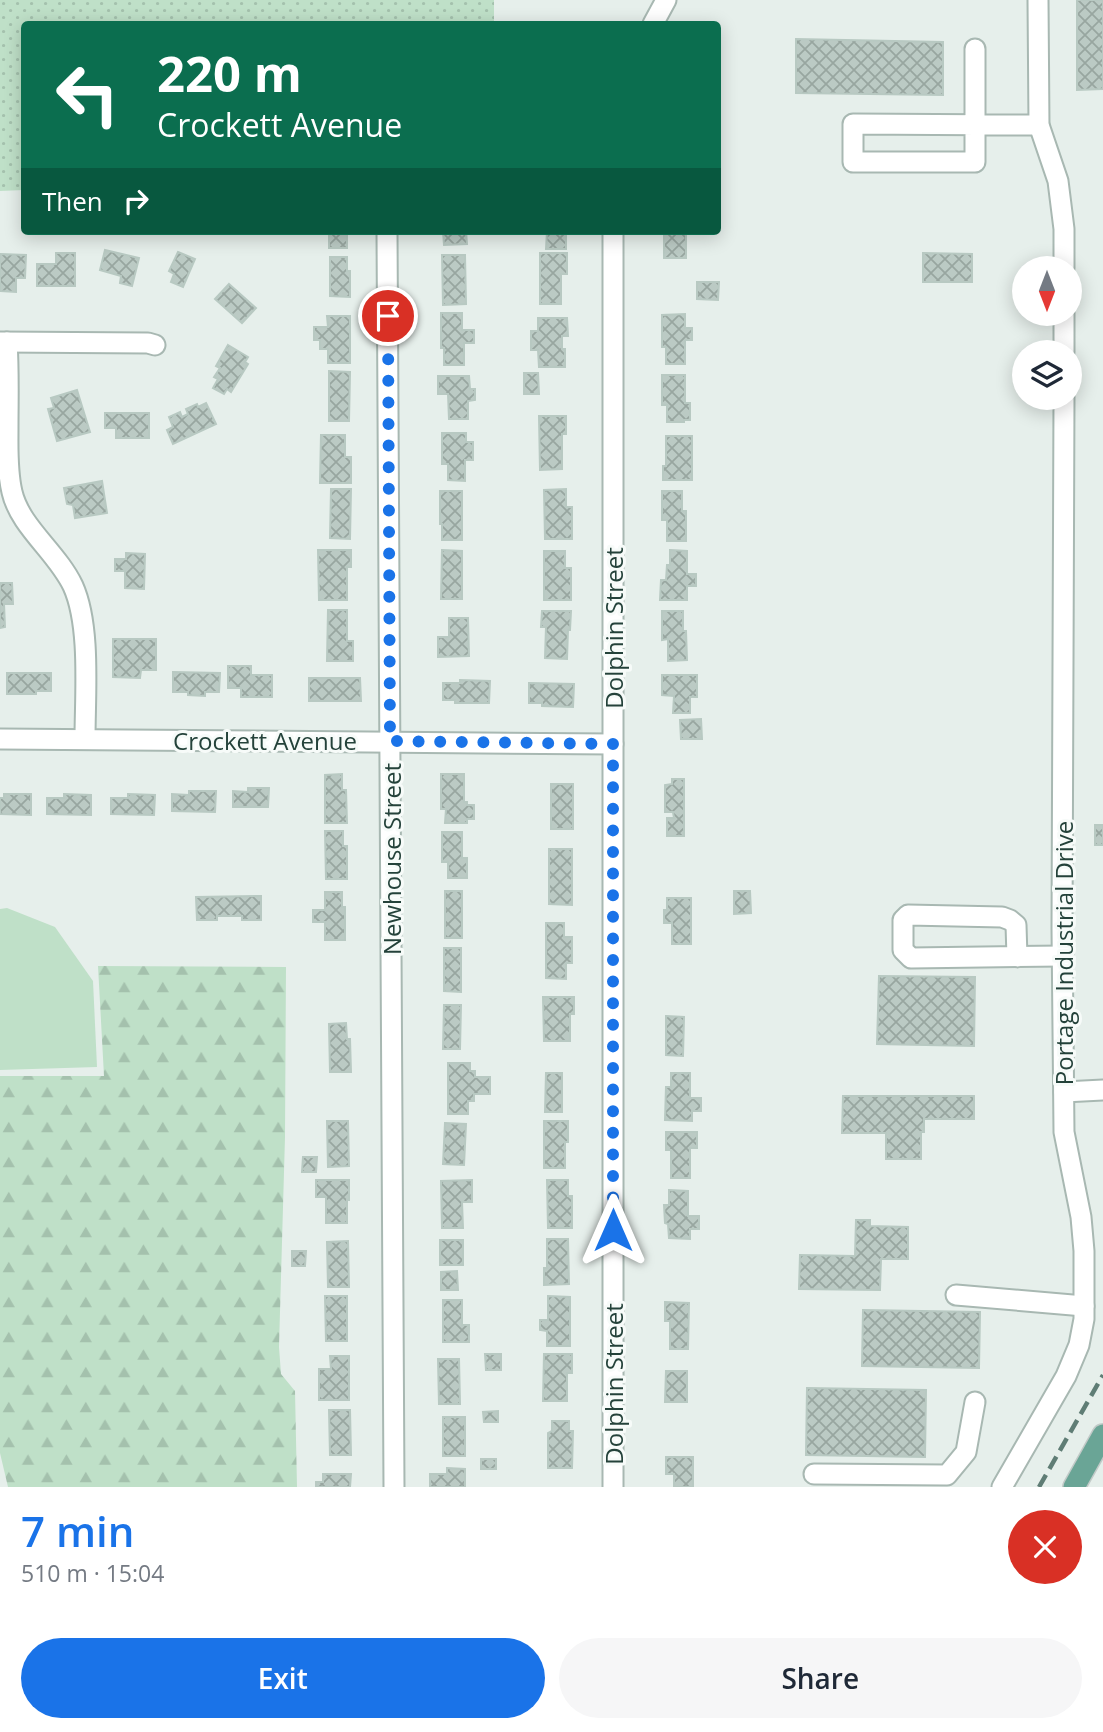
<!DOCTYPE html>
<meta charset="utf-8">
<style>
body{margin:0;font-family:"Open Sans",sans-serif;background:#f6f6f7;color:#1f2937;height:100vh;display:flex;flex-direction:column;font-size:26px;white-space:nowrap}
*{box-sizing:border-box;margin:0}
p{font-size:23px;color:#747a83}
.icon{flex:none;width:38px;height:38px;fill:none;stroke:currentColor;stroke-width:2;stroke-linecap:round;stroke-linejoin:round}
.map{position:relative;height:1487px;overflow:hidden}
.details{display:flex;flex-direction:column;background:#fff;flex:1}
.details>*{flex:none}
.banner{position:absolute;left:21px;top:21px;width:700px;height:214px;border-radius:7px;box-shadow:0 4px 18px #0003;background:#0b6e4f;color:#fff;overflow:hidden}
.needle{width:46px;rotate:180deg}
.fabs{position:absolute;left:1012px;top:256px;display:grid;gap:14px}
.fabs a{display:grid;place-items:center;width:70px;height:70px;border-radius:50%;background:#fff;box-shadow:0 4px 18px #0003;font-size:35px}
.pin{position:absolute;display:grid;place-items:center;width:60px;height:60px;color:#fff;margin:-30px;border:4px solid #fff;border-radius:50%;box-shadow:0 2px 7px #0007}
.me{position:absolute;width:77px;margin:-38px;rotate:0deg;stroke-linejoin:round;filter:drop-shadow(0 0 5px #0008)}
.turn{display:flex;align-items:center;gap:24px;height:147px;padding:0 21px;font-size:32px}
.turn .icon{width:91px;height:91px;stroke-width:2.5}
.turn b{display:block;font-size:49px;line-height:60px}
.then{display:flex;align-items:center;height:66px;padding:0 21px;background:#0003;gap:14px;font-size:26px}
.round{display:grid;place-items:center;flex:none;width:74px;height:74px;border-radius:37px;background:#f6f6f7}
.overview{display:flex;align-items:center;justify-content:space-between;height:119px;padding:0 21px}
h1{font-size:42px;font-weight:600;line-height:52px;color:#1a73e8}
.button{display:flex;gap:14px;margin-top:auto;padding:14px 21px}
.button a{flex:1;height:80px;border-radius:42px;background:#1a73e8;color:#fff;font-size:28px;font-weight:600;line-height:80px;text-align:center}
.button a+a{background:#f6f6f7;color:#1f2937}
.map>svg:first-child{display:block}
</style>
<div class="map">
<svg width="1103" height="1487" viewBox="0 0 1103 1487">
<defs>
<pattern id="forest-firs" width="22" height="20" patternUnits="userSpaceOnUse" patternTransform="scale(1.75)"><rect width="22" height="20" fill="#bfe0c8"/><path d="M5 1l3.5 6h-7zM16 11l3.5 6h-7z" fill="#a4c1ad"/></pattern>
<pattern id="park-dots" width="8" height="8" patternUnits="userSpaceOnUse" patternTransform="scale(1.75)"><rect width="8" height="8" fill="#bfe0c8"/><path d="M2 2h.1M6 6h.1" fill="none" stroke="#a4c1ad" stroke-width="1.8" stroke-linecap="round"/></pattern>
<pattern id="building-cross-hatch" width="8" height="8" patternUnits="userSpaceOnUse" patternTransform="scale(1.75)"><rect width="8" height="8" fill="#bbcac4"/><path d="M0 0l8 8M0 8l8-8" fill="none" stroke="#98a6a0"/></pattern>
</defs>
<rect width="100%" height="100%" fill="#e6efeb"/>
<path fill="#bfe0c8" d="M7 908 55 927 93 981 97 1067 0 1070V909Z"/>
<path fill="url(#forest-firs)" d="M98 966 286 967 285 1137 279 1347 281 1374 295 1391 297 1487H8L0 1453V1076H104Z"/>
<path fill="url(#park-dots)" d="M0 0H494V24H24V190L0 191Z"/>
<g fill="url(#building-cross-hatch)" stroke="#b8c9c2" stroke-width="2">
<path d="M1077 0H1103V89L1077 90Z"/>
<path d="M796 39 943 42V95L796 93Z"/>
<rect x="329" y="231" width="18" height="17"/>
<path d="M443 231H466L467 244 444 245Z"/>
<path d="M547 231H568L566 232V249H546Z"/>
<rect x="664" y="231" width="22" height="27"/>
<path d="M105 250 139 258 132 286 120 283 121 276 100 270Z"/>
<path d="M178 252 195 259 183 287 171 282 174 274 169 271Z"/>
<path d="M56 253H75V286H37V264H56Z"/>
<path d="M540 253H567V274H561V304H540Z"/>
<path d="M923 253 972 254V282H923Z"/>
<path d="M0 254 26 255 25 278H16V292L0 291Z"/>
<path d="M442 255H465L466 304 443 305Z"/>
<path d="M330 257H347V271H350V297L330 296Z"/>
<path d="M697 282H719L718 300 697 299Z"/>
<path d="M229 284 256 308 242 323 215 299Z"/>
<path d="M441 313H462V330H474V343H464V365H444V348H441Z"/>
<path d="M685 314V328H692V340H685V364H666V347H662V315Z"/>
<path d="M327 316H350V363H328V349H320V340H314V327H328Z"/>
<path d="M538 318H567L568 336H562V349H565V367H539L538 350H531V331H538Z"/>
<path d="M228 345 248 357 245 362 248 364 231 392 227 389 224 394 213 388 218 379 214 377 220 368 216 366Z"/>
<path d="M329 371 350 372 349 421H329Z"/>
<path d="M524 373H538L539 394H524Z"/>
<path d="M662 375H685V403H690V420H684V422H667V405H662Z"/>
<path d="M438 376H469L470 389H475V400L468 401V419H449L448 394H438Z"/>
<path d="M77 390 90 432 57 441 48 409 54 408 51 398Z"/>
<path d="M206 403 216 424 173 444 167 430 173 427 169 417 180 412 182 417 188 414 186 409 197 404 198 407Z"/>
<path d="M105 413H149V438H116V428H105Z"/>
<path d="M539 416H566V434H562V469L540 470Z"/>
<path d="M442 433H466V442H473V460H465V481L448 480V464H442Z"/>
<path d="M321 435H345V457H351V483H320Z"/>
<path d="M666 436H692V480H663V466H666Z"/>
<path d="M102 481 107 513 75 518 73 505 67 504 64 488Z"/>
<path d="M331 489H351L350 539 330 538Z"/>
<path d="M566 489V507H572V539H545L544 490Z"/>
<path d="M440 491H462V540H442V524H440Z"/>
<path d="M662 491H682V511H686V541H667V520H662Z"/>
<path d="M318 550H351V567H347V600H319Z"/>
<path d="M442 550 462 551V599H441Z"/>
<path d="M670 550 687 551V574H696V586H687V600H660L661 580H666L667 565H670Z"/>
<path d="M544 551H565V568H571V600H544Z"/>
<path d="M126 553 145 554 144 589 125 588V571H115V559H126Z"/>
<path d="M0 583H12L13 604H4L5 627 0 628Z"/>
<path d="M328 610H347V641H353V661H327Z"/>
<path d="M542 611H571L570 630H568L567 659 545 658 546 627H541Z"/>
<path d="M662 611H683V631H686L687 660 668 661V639L662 640Z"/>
<path d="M449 618H468L469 656 438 657V637H449Z"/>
<path d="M113 639H156V670H141L140 678 113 677Z"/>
<path d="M228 666H251V675H272V697H241V688H228Z"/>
<path d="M173 672 220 673 219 692H205V696L188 695V692H173Z"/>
<path d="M7 673H51V691H36V694H7Z"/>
<path d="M662 675H697V697H690V713H673L674 696 662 695Z"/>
<path d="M309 678H360L361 701H309Z"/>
<path d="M460 680 490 681 489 703H455V700H443V683H460Z"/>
<path d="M529 683 574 684 573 707 542 706V703H529Z"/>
<path d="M701 719 702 739H681L680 720Z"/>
<path d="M342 774V790H346L347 823H325V775Z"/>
<path d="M441 774H464V802H467V805H474V819H467V823H445L446 809H441Z"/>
<path d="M672 779H684V836H667V818H674L673 812H665V785L672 784Z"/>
<rect x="551" y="784" width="22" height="45"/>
<path d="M248 788H269L268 807H233V791L248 792Z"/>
<path d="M189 791H216L215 812 172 811V794L189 795Z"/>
<path d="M4 794H31V815L0 814V798H4Z"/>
<path d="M64 794 91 795V815L47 814V798H64Z"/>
<path d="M128 794 155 795 154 815 111 814V798H128Z"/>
<rect x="1095" y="825" width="8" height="20"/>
<path d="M325 831H343V846H347V879H326Z"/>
<path d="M442 832H462V858H467V878H448V862H442Z"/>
<path d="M549 849H572V905L549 904Z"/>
<rect x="445" y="891" width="17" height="47"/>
<path d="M734 891H750L751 913 734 914Z"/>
<path d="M325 892H342V907H345V940H325V922H313V910H325Z"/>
<path d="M261 896V920H242V916H217V920H197L196 897Z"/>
<path d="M667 898H691V944H672V923H664V910H667Z"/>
<path d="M546 923H564V937H572V963H566V979L546 978Z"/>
<path d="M444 948H461V992L444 991Z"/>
<path d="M879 976 975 977 974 1046 877 1044Z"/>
<path d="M543 997H574V1014H570V1041H544Z"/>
<path d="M444 1005H461L460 1049H443Z"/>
<path d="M666 1016 684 1017 683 1056 666 1055Z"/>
<path d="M346 1023 347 1039H350L351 1072H330L329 1024Z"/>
<path d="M448 1063H470V1071H475V1077H490V1094H474V1101H468V1114H448Z"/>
<path d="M546 1073H562V1112H545Z"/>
<path d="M671 1073H690V1098H701V1111H692V1121L665 1120 666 1087H671Z"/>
<path d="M843 1096H974V1119H924V1132H921V1159H886V1133H842Z"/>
<path d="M327 1121H348L349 1166 328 1167Z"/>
<path d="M544 1121H568V1142H565V1168H544Z"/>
<path d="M445 1123 466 1124 464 1165 443 1164Z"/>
<path d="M666 1132H697V1148H690V1178H671V1150H666Z"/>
<path d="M303 1157H317L316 1172H302Z"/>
<path d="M316 1180H349V1200H347V1223H326V1197H316Z"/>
<path d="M472 1180V1202H462L463 1228H442L441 1181Z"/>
<path d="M547 1180H568V1196H572V1228H548Z"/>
<path d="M669 1190 688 1191V1216H699V1229H690V1239L669 1238 668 1224 665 1223 664 1205H669Z"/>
<path d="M856 1220H870V1226L908 1227V1259H881L880 1290 799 1289 800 1255 855 1256Z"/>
<path d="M547 1239H568L569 1284 544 1285V1268H547Z"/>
<rect x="440" y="1240" width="23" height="25"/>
<path d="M348 1241 349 1287H328L327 1242Z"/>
<path d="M292 1251H306L305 1266H292Z"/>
<path d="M457 1271 458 1290H441V1272Z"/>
<path d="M325 1296H347V1341H326Z"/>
<path d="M548 1296 570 1297V1346H547V1331L540 1330V1320H548Z"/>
<path d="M443 1300H462V1325H469V1342H443Z"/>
<path d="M665 1302 689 1303 688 1349H670V1321H665Z"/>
<path d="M863 1310 980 1312 979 1368 862 1366Z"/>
<path d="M485 1354H501V1370H486Z"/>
<path d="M544 1354H572V1373H567V1401H543Z"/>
<path d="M330 1356H349V1400H319V1369H331Z"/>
<path d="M438 1359H459L460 1404H439Z"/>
<path d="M666 1371H687V1402H665Z"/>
<path d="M807 1388 926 1390 925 1457 806 1455Z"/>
<path d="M329 1410H350L351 1455H330Z"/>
<path d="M498 1411V1422H484L483 1412Z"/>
<rect x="443" y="1417" width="22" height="39"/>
<path d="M552 1421H569V1431H573L572 1468H548V1433L552 1431Z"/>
<path d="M666 1457H693V1487H674V1474H666Z"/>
<rect x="481" y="1459" width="15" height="10"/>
<path d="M447 1468 465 1469V1487H430V1474H447Z"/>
<path d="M323 1474H351L350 1487H316V1482H323Z"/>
</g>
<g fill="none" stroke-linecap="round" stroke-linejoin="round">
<defs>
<g id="minor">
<path d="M1038 0 1039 125 1058 181 1064 229V268"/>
<path d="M653 24 666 0"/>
<path d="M975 49V162H853V124L1039 125"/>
<path d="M387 231 394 1487"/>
<path d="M0 342 148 343 155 345"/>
<path d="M7 342C9 371 8 399 8 428 8 449 7 471 12 492 20 527 57 552 73 586 91 626 85 694 85 739"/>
<path d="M1064 352V313"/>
<path d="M0 739 613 744"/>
<path d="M1017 957 1016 925 1010 920 1002 917 908 915 903 920V950L911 958 1063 956"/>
<path d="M1064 1092 1103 1090"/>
<path d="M956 1295 1084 1306"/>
<path d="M814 1474 947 1475 966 1452 975 1402"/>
<path d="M613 1487V231"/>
<path d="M1002 1487 1066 1376 1079 1345 1084 1319V1251L1081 1217 1064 1132 1062 928 1064 397"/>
</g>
<path id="major" d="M1074 1487 1103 1435"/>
</defs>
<use href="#minor" stroke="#a8b8b2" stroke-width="23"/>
<use href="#major" stroke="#c2cac8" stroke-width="24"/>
<use href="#minor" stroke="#fff" stroke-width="19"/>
<use href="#major" stroke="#6aa596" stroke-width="21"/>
<path stroke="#5f7d75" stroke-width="4.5" stroke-dasharray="14 7" stroke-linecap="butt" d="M1039 1487 1103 1375"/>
</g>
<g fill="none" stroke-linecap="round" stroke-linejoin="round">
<path stroke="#1a73e8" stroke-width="12" stroke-dasharray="0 21.6" d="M388 316 390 741 613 744V1230"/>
</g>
<g text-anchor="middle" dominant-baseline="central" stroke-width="6" stroke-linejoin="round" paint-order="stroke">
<g font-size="24" fill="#24423a" stroke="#f7fbf9">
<text transform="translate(613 628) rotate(-90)">Dolphin Street</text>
<text x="265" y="740">Crockett Avenue</text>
<text transform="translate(391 859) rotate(-90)">Newhouse Street</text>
<text transform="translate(1063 953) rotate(-90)">Portage Industrial Drive</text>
<text transform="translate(613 1384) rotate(-90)">Dolphin Street</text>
</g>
</g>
</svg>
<div class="fabs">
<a><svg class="needle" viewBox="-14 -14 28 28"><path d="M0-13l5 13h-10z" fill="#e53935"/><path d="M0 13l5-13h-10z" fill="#747a83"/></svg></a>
<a><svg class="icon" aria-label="layers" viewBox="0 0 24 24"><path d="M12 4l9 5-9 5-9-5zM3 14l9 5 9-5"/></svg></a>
</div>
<div class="pin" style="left:388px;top:316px;background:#d93025"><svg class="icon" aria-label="arrive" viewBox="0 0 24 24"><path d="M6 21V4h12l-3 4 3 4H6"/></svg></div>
<svg class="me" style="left:613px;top:1230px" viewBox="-20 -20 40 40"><path d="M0-17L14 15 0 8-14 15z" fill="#1a73e8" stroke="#fff" stroke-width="4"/></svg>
<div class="banner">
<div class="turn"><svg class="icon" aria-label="left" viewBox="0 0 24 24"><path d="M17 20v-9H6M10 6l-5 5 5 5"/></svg><div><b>220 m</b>Crockett Avenue</div></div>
<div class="then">Then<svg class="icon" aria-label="right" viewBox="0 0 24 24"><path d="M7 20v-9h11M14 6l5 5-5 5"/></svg></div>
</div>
</div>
<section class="details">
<div class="overview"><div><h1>7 min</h1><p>510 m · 15:04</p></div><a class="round" style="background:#d93025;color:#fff"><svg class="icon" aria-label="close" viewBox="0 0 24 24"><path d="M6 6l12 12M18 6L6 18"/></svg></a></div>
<div class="button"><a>Exit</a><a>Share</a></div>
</section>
